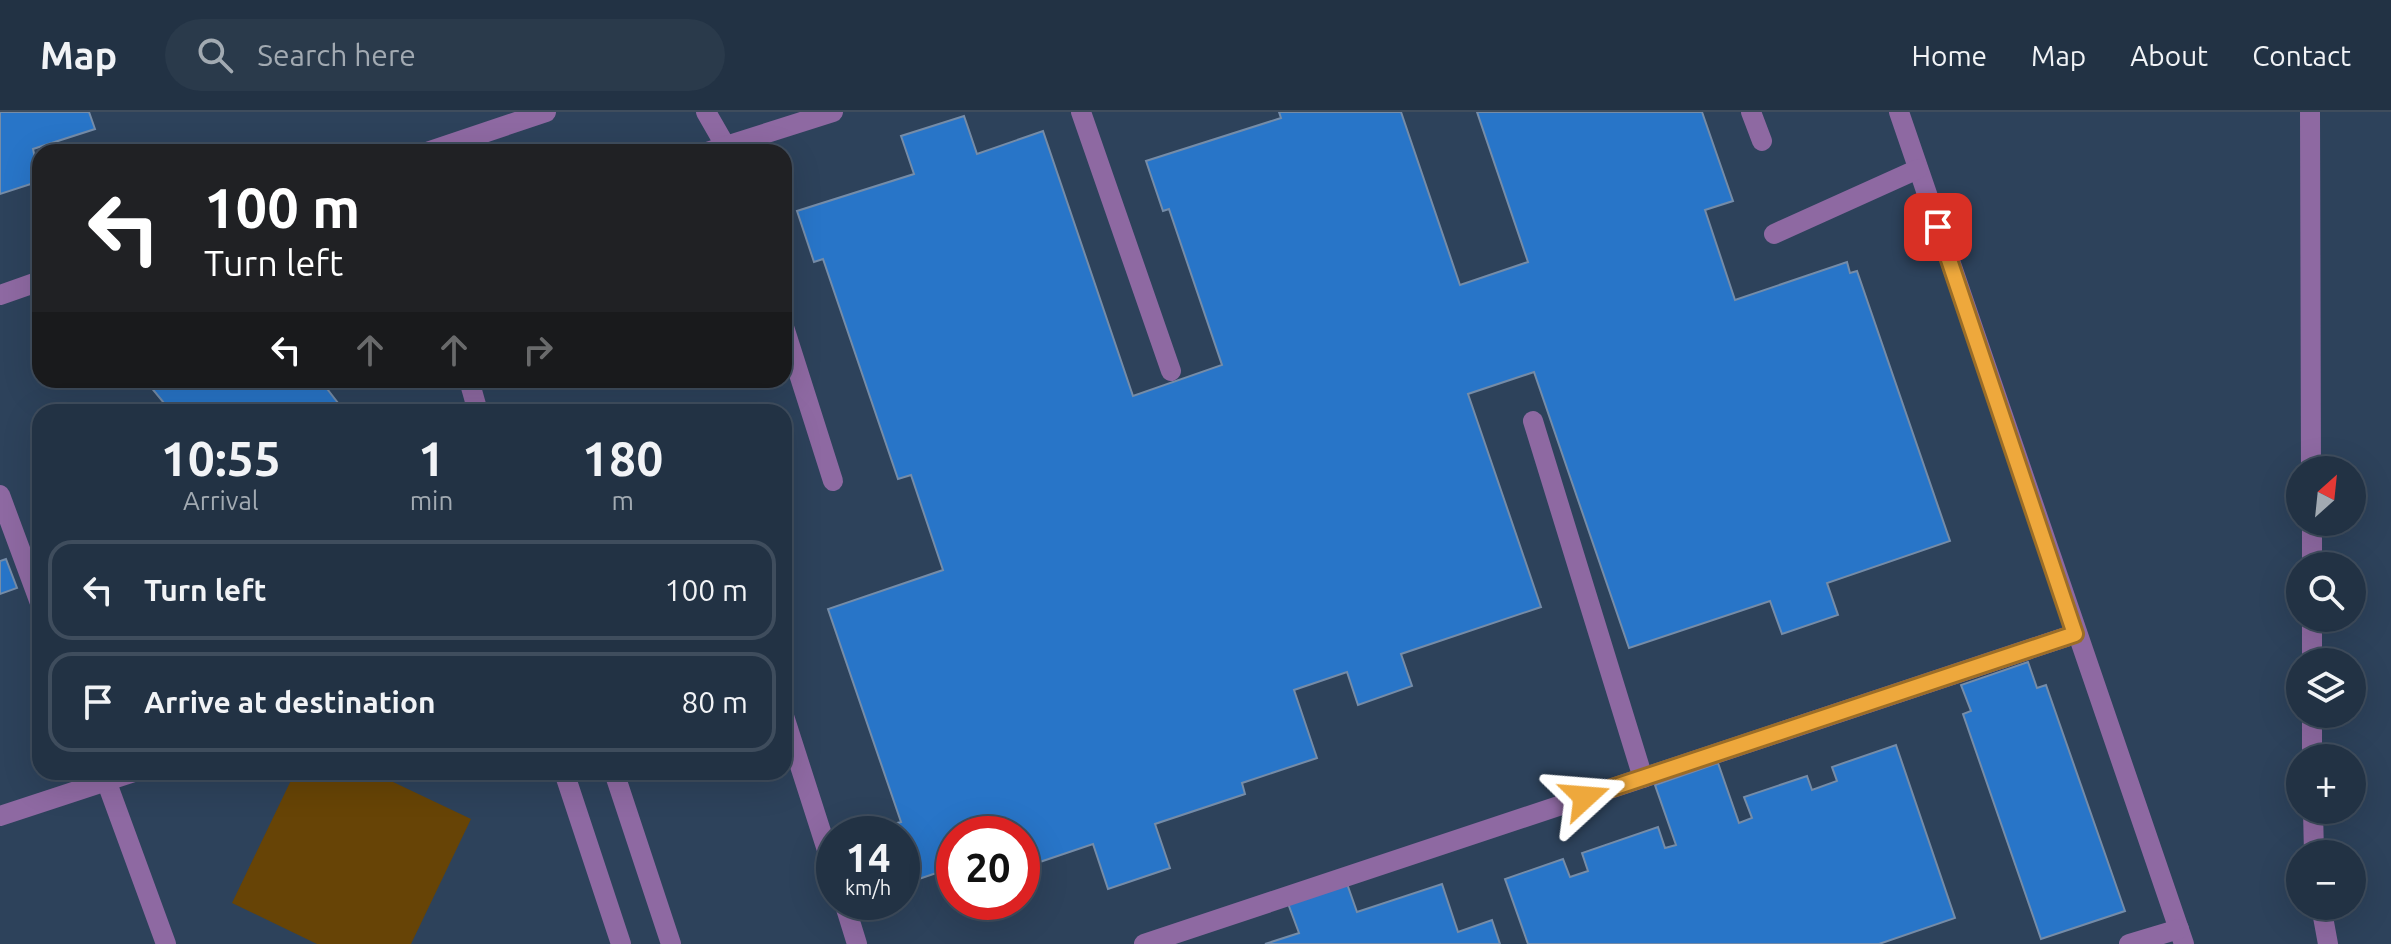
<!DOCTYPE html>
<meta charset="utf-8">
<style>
body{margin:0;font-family:Ubuntu,sans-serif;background:#2a3a4b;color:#f1f3f6;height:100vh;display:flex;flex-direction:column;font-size:30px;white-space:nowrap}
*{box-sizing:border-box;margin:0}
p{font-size:26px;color:#a2aab2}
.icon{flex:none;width:44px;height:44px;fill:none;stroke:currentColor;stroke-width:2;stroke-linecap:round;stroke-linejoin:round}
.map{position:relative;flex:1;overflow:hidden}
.sheet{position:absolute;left:32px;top:292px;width:760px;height:376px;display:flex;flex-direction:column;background:#223244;border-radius:24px;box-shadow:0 8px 32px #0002,0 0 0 2px #3f4d5d}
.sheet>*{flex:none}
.top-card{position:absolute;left:32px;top:32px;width:760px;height:244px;border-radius:24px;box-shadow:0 8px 32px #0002,0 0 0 2px #3f4d5d;background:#202124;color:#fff;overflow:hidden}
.needle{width:52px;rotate:27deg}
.tools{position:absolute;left:2286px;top:344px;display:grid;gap:16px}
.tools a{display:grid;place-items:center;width:80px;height:80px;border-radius:50%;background:#223244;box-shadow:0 8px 32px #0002,0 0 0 2px #3f4d5d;font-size:40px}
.speed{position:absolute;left:816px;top:704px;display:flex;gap:16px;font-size:40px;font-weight:700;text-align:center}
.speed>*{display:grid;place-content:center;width:104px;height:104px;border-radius:50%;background:#223244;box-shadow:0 8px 32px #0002,0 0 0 2px #3f4d5d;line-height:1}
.speed small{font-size:20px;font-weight:400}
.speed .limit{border:12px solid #d22;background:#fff;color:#111}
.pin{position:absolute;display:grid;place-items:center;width:68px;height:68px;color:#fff;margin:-34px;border-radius:16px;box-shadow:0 4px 12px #0006}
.me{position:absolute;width:88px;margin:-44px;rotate:71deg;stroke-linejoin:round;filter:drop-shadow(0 0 6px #0008)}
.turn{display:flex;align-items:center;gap:28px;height:168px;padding:0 40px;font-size:36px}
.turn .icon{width:104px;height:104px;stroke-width:2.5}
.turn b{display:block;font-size:56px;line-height:68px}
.lanes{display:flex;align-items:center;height:76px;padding:0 40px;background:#0003;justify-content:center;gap:40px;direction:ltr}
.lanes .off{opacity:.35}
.eta{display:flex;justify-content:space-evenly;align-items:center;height:136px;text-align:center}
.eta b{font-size:48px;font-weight:700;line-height:56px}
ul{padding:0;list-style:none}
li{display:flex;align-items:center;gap:24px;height:100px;margin:0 16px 12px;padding:0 24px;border:4px solid #3f4d5d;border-radius:24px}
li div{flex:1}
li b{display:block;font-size:30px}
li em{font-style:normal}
header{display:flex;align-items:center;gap:48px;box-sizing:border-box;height:112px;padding:0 40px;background:#223244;border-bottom:2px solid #3f4d5d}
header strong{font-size:38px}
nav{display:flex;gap:44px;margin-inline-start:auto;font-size:28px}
.search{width:560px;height:72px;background:#2a3a4b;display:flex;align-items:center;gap:20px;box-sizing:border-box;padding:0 28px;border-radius:44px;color:#a2aab2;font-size:30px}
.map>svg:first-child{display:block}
</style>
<header>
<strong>Map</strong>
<div class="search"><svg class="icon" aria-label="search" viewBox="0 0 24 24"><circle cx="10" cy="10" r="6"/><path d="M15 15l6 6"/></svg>Search here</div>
<nav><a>Home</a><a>Map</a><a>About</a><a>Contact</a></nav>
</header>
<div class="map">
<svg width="2391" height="832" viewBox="0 0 2391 832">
<rect width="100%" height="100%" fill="#2d425b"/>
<path fill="#674406" d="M295 660H372L471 707 411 832H317L232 791Z"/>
<g fill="#2875c8" stroke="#758ca8" stroke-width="2">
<path d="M0 0H89L95 17 33 37 40 69 0 82Z"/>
<path d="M1279 0H1401L1460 173 1528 150 1477 0H1702L1733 89 1705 98 1735 188 1847 150 1850 161 1857 159 1950 429 1827 471 1838 503 1782 522 1770 489 1629 536 1534 260 1468 282 1541 495 1401 542 1412 574 1358 593 1347 560 1294 578 1317 646 1242 671 1245 682 1155 712 1170 756 1108 777 1093 732 1022 756V722H954V755L916 768 897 711 901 710 828 497 943 458 911 363 898 367 823 147 814 150 797 99 914 62 901 24 964 4 977 42 1043 19 1133 284 1222 253 1169 97 1163 99 1146 49 1281 6Z"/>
<path d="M145 268H325L331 276 328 278 345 300H165L169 297Z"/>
<path d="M6 447 17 476 0 482V449Z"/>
<path d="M2028 550 2037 576 2046 573 2125 799 2041 827 1963 602 1971 599 1961 573Z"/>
<path d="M1896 633 1955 806 1879 832H1528L1505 767 1563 747 1570 765 1588 759 1582 741 1658 715 1665 736 1676 733 1655 673 1718 651 1739 711 1752 706 1744 685 1807 664 1812 678 1837 669 1832 655Z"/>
<path d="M1345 766 1357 800 1442 772 1458 820 1492 808 1500 832H1265L1299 821 1286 786Z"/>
</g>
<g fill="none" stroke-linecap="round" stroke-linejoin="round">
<g stroke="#8e69a2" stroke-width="20">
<path d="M706 0 729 40"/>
<path d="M1081 0 1171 259"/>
<path d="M1751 0 1762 29"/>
<path d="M1899 0 2184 832"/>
<path d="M2310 0 2311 358"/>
<path d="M427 40 546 0"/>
<path d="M707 40 833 0"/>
<path d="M1774 122 1918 57"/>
<path d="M0 183 40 169"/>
<path d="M784 215 833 369"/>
<path d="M469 268 478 300"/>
<path d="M1533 309 1643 666"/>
<path d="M0 383 40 491"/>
<path d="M2312 410V454"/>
<path d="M2312 506V550"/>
<path d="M2312 602V646"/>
<path d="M784 604 834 760"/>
<path d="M103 660 166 832"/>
<path d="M564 660 621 832"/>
<path d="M614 660 671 832"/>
<path d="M2313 698 2314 742"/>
<path d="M0 704 134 660"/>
<path d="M844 790 857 832"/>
<path d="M2321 794 2328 832"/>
<path d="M1144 832 2075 522"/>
<path d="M2129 832 2179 817"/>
</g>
</g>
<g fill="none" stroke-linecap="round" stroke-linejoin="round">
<defs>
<path id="route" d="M1585 685 2075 522 1938 115"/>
</defs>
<use href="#route" stroke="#9b6d27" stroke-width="20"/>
<use href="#route" stroke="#eea83c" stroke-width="14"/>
</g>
</svg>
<div class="tools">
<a><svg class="needle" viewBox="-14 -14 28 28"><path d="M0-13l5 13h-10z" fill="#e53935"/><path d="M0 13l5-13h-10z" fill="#a2aab2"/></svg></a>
<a><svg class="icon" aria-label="search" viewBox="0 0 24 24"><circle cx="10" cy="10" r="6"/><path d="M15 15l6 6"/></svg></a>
<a><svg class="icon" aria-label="layers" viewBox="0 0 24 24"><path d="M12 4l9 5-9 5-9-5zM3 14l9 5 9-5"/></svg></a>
<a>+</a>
<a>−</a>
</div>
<div class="speed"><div>14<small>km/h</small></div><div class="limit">20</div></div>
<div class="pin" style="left:1938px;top:115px;background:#d93025"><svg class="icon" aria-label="arrive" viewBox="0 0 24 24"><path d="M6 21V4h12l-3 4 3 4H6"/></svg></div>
<svg class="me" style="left:1585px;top:685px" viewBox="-20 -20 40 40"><path d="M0-17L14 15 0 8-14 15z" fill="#eea83c" stroke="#fff" stroke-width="4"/></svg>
<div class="top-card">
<div class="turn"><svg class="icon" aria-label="left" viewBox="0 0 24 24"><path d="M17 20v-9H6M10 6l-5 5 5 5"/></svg><div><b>100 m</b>Turn left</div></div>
<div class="lanes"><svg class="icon" aria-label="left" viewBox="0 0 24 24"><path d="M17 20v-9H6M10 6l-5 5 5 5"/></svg><svg class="icon off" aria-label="ahead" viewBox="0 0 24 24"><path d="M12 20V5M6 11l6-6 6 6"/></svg><svg class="icon off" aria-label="ahead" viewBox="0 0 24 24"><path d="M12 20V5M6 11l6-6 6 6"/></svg><svg class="icon off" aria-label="right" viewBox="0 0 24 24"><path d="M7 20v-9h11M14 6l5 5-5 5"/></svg></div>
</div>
<section class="sheet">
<div class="eta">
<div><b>10:55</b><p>Arrival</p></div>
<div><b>1</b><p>min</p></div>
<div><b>180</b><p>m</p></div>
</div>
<ul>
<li><svg class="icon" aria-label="left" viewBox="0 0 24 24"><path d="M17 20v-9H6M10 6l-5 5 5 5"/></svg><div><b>Turn left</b></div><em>100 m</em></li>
<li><svg class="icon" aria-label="arrive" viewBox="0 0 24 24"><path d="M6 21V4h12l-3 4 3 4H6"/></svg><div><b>Arrive at destination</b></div><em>80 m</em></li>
</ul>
</section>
</div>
